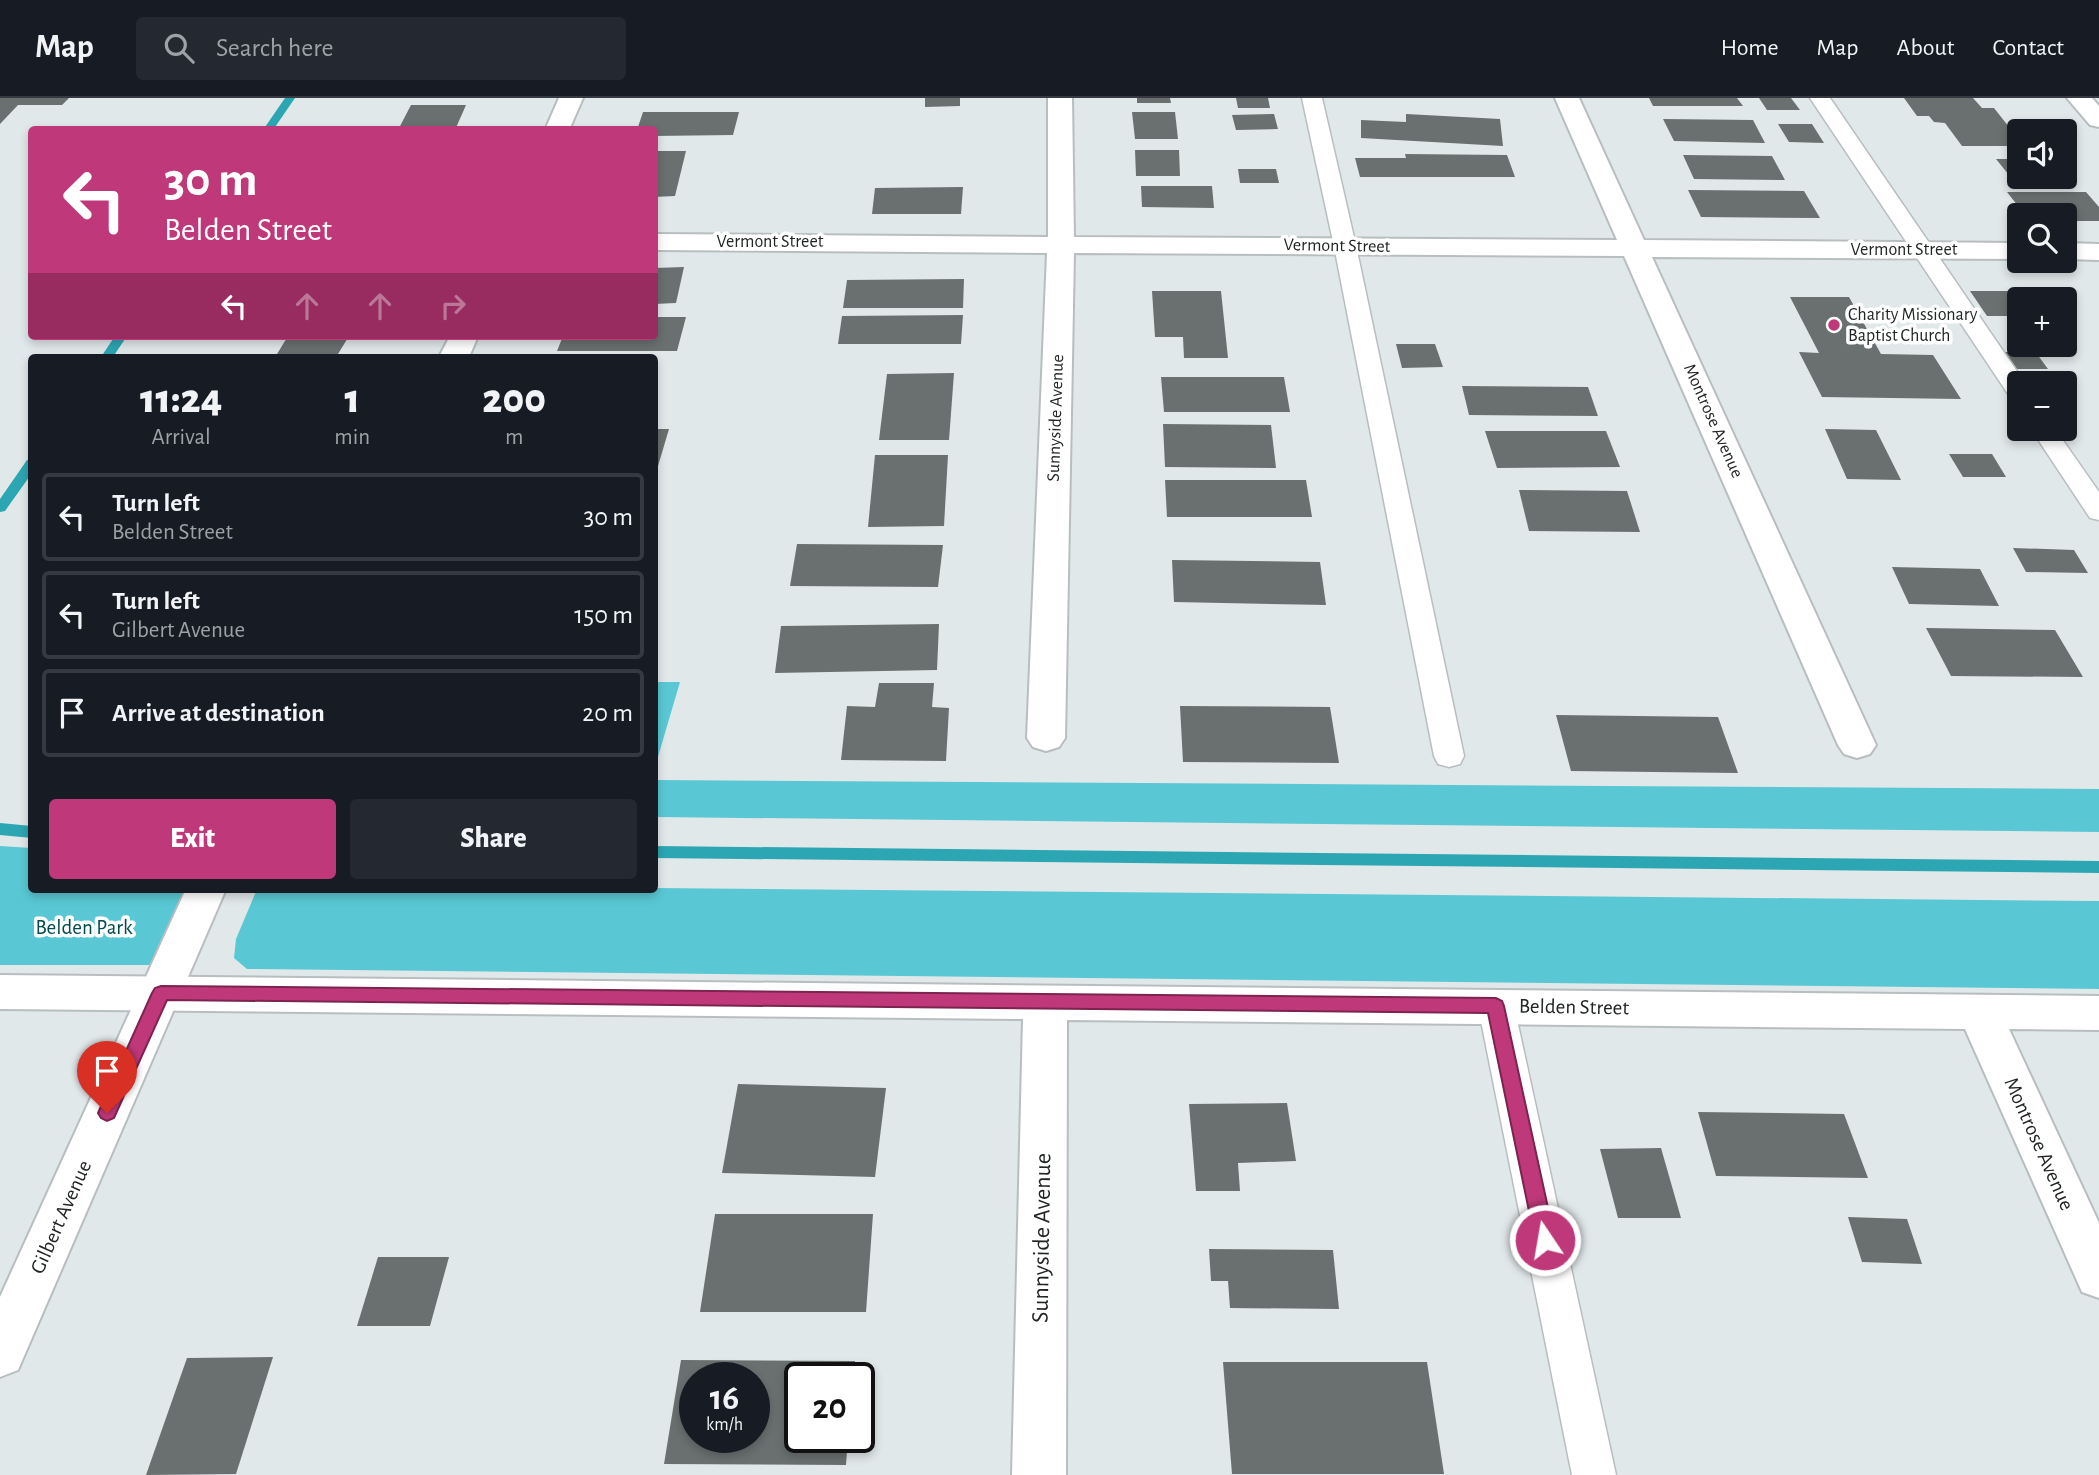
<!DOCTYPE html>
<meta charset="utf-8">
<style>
body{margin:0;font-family:"Alegreya Sans",sans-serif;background:#242831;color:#f1f3f6;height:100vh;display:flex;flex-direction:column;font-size:26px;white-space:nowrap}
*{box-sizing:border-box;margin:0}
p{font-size:23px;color:#9ea1a6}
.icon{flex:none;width:38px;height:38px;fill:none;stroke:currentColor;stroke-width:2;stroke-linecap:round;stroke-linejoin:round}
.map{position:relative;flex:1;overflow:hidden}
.details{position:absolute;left:28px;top:256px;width:630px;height:539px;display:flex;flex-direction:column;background:#171b24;border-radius:7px;box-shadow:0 4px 10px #0003}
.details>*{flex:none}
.guide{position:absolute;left:28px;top:28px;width:630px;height:214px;border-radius:7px;box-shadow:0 4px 10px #0003;background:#bf3879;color:#fff;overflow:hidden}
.controls{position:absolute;left:2007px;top:21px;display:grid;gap:14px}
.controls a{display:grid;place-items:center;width:70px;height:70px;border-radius:7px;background:#171b24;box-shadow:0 4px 10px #0003;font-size:35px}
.speed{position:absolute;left:679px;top:1264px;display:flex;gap:14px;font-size:35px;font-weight:700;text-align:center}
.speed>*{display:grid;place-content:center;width:91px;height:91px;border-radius:50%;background:#171b24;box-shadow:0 4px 10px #0003;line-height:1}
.speed small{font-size:18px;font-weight:400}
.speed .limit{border:4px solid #111;border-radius:10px;background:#fff;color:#111}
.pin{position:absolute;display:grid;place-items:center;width:60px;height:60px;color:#fff;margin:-72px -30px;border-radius:50% 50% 50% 0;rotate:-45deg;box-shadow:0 0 7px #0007}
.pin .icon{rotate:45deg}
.me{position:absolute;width:77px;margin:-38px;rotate:348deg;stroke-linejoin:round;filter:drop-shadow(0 0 5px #0008)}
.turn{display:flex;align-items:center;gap:24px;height:147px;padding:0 21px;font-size:32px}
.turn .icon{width:91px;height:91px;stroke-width:2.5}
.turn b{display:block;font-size:49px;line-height:60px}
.lanes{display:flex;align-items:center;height:66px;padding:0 21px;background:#0003;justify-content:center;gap:35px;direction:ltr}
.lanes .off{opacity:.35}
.eta{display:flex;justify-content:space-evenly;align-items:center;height:119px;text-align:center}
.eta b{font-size:42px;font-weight:800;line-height:49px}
.cta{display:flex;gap:14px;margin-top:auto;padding:14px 21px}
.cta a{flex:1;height:80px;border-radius:7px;background:#bf3879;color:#fff;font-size:28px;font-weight:800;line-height:80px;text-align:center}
.cta a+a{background:#242831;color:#f1f3f6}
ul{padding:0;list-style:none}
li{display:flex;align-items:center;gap:21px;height:88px;margin:0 14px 10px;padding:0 7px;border:4px solid #363941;border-radius:7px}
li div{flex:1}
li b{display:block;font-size:26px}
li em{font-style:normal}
header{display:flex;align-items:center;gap:42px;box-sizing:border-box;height:98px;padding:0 35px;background:#171b24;border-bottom:2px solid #363941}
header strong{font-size:33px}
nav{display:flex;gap:38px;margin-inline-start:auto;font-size:24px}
.search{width:490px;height:63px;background:#242831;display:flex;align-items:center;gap:18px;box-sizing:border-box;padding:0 24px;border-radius:7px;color:#9ea1a6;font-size:26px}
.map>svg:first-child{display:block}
</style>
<header>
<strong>Map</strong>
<div class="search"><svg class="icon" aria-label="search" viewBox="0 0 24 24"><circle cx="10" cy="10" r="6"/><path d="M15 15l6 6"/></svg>Search here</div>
<nav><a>Home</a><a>Map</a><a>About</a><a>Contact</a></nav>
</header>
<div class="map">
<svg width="2099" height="1377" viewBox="0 0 2099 1377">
<rect width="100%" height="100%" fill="#e1e8e9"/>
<g fill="#59c8d4">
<path d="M655 584H680L655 669 654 584Z"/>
<path d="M654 682 2099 691V734L655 719Z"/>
<path d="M0 748 31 750 32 791H184L152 867H0Z"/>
<path d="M655 790 2099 803V891L247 871 234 860 236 841 257 791Z"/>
</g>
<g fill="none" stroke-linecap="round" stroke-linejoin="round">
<g fill="#2da6b3" fill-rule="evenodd">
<path d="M285 0H295L273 32H263Z"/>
<path d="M115 238H127L113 259H101Z"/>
<path d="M32 361V375L5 413 0 414V401L27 362Z"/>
<path d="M0 725 32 728V740L0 737Z"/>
<path d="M654 748 2099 763V775L654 760Z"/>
</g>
</g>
<g fill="#6a7070" fill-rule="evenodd">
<path d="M0 0H69L62 7H18L0 26Z"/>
<path d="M925 0H960V8L925 9Z"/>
<path d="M1137 0H1170L1171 5H1137Z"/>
<path d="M1236 0H1268L1270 10H1238Z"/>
<path d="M1649 0H1737L1743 8H1653Z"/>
<path d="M1759 0H1791L1800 12H1767Z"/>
<path d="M1904 0H1973L1982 10H1994L2020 43V48H1962L1945 25 1934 24 1929 18H1917Z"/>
<path d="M411 7H466L455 32H398Z"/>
<path d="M643 14H739L733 37 654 38V32H637Z"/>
<path d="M1132 14H1175L1178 41H1135Z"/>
<path d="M1274 16 1278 31 1236 32 1232 17Z"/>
<path d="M1406 16 1500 21 1503 48 1361 40V22L1406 24Z"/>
<path d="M1663 21 1753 22 1765 45 1674 43Z"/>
<path d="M1778 26H1812L1824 45 1789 44Z"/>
<path d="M1135 52H1179L1180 78H1136Z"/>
<path d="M654 53H686L675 98 654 99Z"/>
<path d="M1405 56 1507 57 1515 79H1360L1355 60H1406Z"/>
<path d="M1683 57 1772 58 1785 82 1694 81Z"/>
<path d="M1996 61H2020V79H2061L2067 87H2017Z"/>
<path d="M1238 71H1276L1279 85H1240Z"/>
<path d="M1141 88H1212L1214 110 1142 109Z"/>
<path d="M963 89 961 116H872L875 90Z"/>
<path d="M1688 92 1804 93 1820 120 1701 119Z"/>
<path d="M2007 94H2086L2099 109V123H2065V117H2025Z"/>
<path d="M684 169 676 205 654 206V170Z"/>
<path d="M964 181 963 210H843L847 182Z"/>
<path d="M1152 193H1221L1228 260H1184L1183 239H1155Z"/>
<path d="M1970 193H2020L2026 201H2020V218H1987Z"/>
<path d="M1790 199H1849L1881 256 1933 257 1961 301 1822 299 1799 254 1819 255Z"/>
<path d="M963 217 961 246H838L842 218Z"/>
<path d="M654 219H686L677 253H557L563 238H654Z"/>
<path d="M288 238H349L338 256H277Z"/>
<path d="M1396 246H1435L1443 269 1402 270Z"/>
<path d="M2012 248H2031L2048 271H2017L2005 254H2017Z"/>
<path d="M954 275 949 342H879L887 276Z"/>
<path d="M1161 279H1284L1290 314H1164Z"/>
<path d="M1462 288 1588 289 1598 318 1469 317Z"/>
<path d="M1163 326 1271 327 1276 370 1165 369Z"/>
<path d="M654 331H669L658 368H654Z"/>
<path d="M1825 331 1876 332 1901 382 1847 381Z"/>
<path d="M1485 333H1606L1620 369 1497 370Z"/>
<path d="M1949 356H1992L2006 379H1963Z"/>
<path d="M875 357H948L944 428 868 429Z"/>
<path d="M1165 382H1306L1312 419H1167Z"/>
<path d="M1519 392 1627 393 1640 434 1529 433Z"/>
<path d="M797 446 943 447 938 489 790 488Z"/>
<path d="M2013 450 2074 452 2088 475 2026 474Z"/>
<path d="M1172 462 1320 464 1326 507 1174 504Z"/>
<path d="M1892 469 1980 471 1999 508 1909 506Z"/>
<path d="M939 526 937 572 775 575 781 528Z"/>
<path d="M1926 530 2055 532 2083 579 1951 578Z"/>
<path d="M879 585H934L932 609 949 610 946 663 841 662 847 608 875 609Z"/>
<path d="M1180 608 1330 609 1339 665 1183 664Z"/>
<path d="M1556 617 1718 619 1738 675 1571 673Z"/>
<path d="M738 986 886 990 875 1079 722 1075Z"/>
<path d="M1287 1005 1296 1063 1238 1065 1240 1093H1196L1189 1006Z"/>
<path d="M1698 1014 1844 1016 1868 1080 1716 1078Z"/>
<path d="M1661 1050 1681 1120H1618L1600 1051Z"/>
<path d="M715 1116H873L866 1214H700Z"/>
<path d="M1848 1119 1907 1121 1922 1166 1862 1164Z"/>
<path d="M1209 1151 1333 1152 1339 1211 1230 1210 1228 1183H1211Z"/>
<path d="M378 1159H449L430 1228H357Z"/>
<path d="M273 1259 236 1376 146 1377 187 1260Z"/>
<path d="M681 1262 855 1263 854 1279H800V1339H848L846 1367 664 1366ZM695 1279H754V1339H695Z"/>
<path d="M1223 1264H1427L1444 1376H1232Z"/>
</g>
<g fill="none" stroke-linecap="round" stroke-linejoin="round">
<defs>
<g id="service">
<path d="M1302 0H1322L1356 148 1464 658 1460 666 1449 669 1438 666 1434 658 1334 148Z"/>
<path d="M1810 0H1830L2025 285H2020V303L2011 301 2008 296Z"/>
<path d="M2031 331H2055L2099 394V422L2090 420Z"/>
<path d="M1496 894 1508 898 1514 908 1616 1377H1572L1478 908 1484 898Z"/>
</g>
<g id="minor">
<path d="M1048 0H1072L1074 139 1617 142 1555 0H1579L1644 142 2020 145V161L1652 159 1876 647 1870 656 1857 660 1844 656 1838 647 1624 158 1074 155 1065 640 1059 649 1046 653 1033 649 1027 640 1047 155 654 152V136L1048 139Z"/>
<path d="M2067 0H2092L2099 8V29L2090 27Z"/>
<path d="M2065 145 2099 146V162L2065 161Z"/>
<path d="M0 877 2099 898V932L2009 931 2099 1125V1200L2082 1194 1965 931 1067 922 1066 1377H1012L1023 921 0 911Z"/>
</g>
<g id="tertiary">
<path d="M559 0H583L569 32H545Z"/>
<path d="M450 238H478L469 259H439Z"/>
<path d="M186 791H226L18 1272 0 1279V1199Z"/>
</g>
</defs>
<use href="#service" stroke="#b8bebf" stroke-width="3"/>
<use href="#minor" stroke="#b8bebf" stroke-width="4"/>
<use href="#tertiary" stroke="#b8bebf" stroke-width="4"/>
<use href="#service" fill="#fff" fill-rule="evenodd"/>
<use href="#minor" fill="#fff" fill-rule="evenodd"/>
<use href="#tertiary" fill="#fff" fill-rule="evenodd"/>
</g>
<path fill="#bf3879" stroke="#7c244f" stroke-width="2" d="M161 888 1496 900 1502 903 1504 908 1555 1142 1552 1149 1545 1151 1538 1149 1535 1142 1488 915 167 902 114 1020 107 1023 101 1020 98 1015 152 895 155 890Z"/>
<circle fill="#bf3879" stroke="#fff" stroke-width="2.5" cx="1834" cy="227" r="7"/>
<g text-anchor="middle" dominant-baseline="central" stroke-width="7" stroke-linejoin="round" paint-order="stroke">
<g font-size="18" fill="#222525" stroke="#fff">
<text x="770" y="144">Vermont Street</text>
<text transform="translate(1337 148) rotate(1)">Vermont Street</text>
<text x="1904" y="152">Vermont Street</text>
<text transform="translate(1056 320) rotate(-88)">Sunnyside Avenue</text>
<text transform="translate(1713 323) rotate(66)">Montrose Avenue</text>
</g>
<g font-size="18" fill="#222525" stroke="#fff" text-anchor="start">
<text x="1848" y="217">Charity Missionary<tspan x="1848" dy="21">Baptist Church</tspan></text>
</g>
<g font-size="21" fill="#014a51" stroke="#fff">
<text x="84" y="829">Belden Park</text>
</g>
<g font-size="21" fill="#222525" stroke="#fff">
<text transform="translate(1574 909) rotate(1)">Belden Street</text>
<text transform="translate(2039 1046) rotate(66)">Montrose Avenue</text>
<text transform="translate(61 1119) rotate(-66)">Gilbert Avenue</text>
</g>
<g font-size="24" fill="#222525" stroke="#fff">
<text transform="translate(1042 1140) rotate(-89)">Sunnyside Avenue</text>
</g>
</g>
</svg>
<div class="controls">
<a><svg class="icon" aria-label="sound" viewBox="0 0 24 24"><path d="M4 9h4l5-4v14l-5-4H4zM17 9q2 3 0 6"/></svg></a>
<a><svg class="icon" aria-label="search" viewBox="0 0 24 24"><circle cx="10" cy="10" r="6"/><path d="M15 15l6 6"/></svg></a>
<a>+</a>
<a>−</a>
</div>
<div class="speed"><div>16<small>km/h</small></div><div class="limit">20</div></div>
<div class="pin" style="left:107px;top:1015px;background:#d93025"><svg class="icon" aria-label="arrive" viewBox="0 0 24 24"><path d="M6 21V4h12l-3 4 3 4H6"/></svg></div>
<svg class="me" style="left:1545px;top:1142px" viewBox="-20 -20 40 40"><circle r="17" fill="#bf3879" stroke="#fff" stroke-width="3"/><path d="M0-11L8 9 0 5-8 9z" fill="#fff"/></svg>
<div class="guide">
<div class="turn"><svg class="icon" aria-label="left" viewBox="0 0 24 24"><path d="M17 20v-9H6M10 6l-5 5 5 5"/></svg><div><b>30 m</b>Belden Street</div></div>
<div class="lanes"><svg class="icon" aria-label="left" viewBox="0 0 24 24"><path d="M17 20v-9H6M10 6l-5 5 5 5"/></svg><svg class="icon off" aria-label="ahead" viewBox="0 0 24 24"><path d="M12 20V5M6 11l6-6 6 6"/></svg><svg class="icon off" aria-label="ahead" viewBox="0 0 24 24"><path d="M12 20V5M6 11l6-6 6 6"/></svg><svg class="icon off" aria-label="right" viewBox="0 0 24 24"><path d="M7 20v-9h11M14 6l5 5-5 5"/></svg></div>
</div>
<section class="details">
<div class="eta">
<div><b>11:24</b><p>Arrival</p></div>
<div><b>1</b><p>min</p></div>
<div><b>200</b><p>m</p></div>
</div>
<ul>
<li><svg class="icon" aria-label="left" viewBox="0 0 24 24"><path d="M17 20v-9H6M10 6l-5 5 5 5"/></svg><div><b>Turn left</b><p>Belden Street</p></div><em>30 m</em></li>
<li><svg class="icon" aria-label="left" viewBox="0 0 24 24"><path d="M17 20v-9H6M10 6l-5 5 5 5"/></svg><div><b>Turn left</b><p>Gilbert Avenue</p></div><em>150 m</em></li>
<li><svg class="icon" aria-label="arrive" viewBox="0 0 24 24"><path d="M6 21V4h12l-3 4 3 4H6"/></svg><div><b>Arrive at destination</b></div><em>20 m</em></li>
</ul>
<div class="cta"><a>Exit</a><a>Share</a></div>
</section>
</div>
